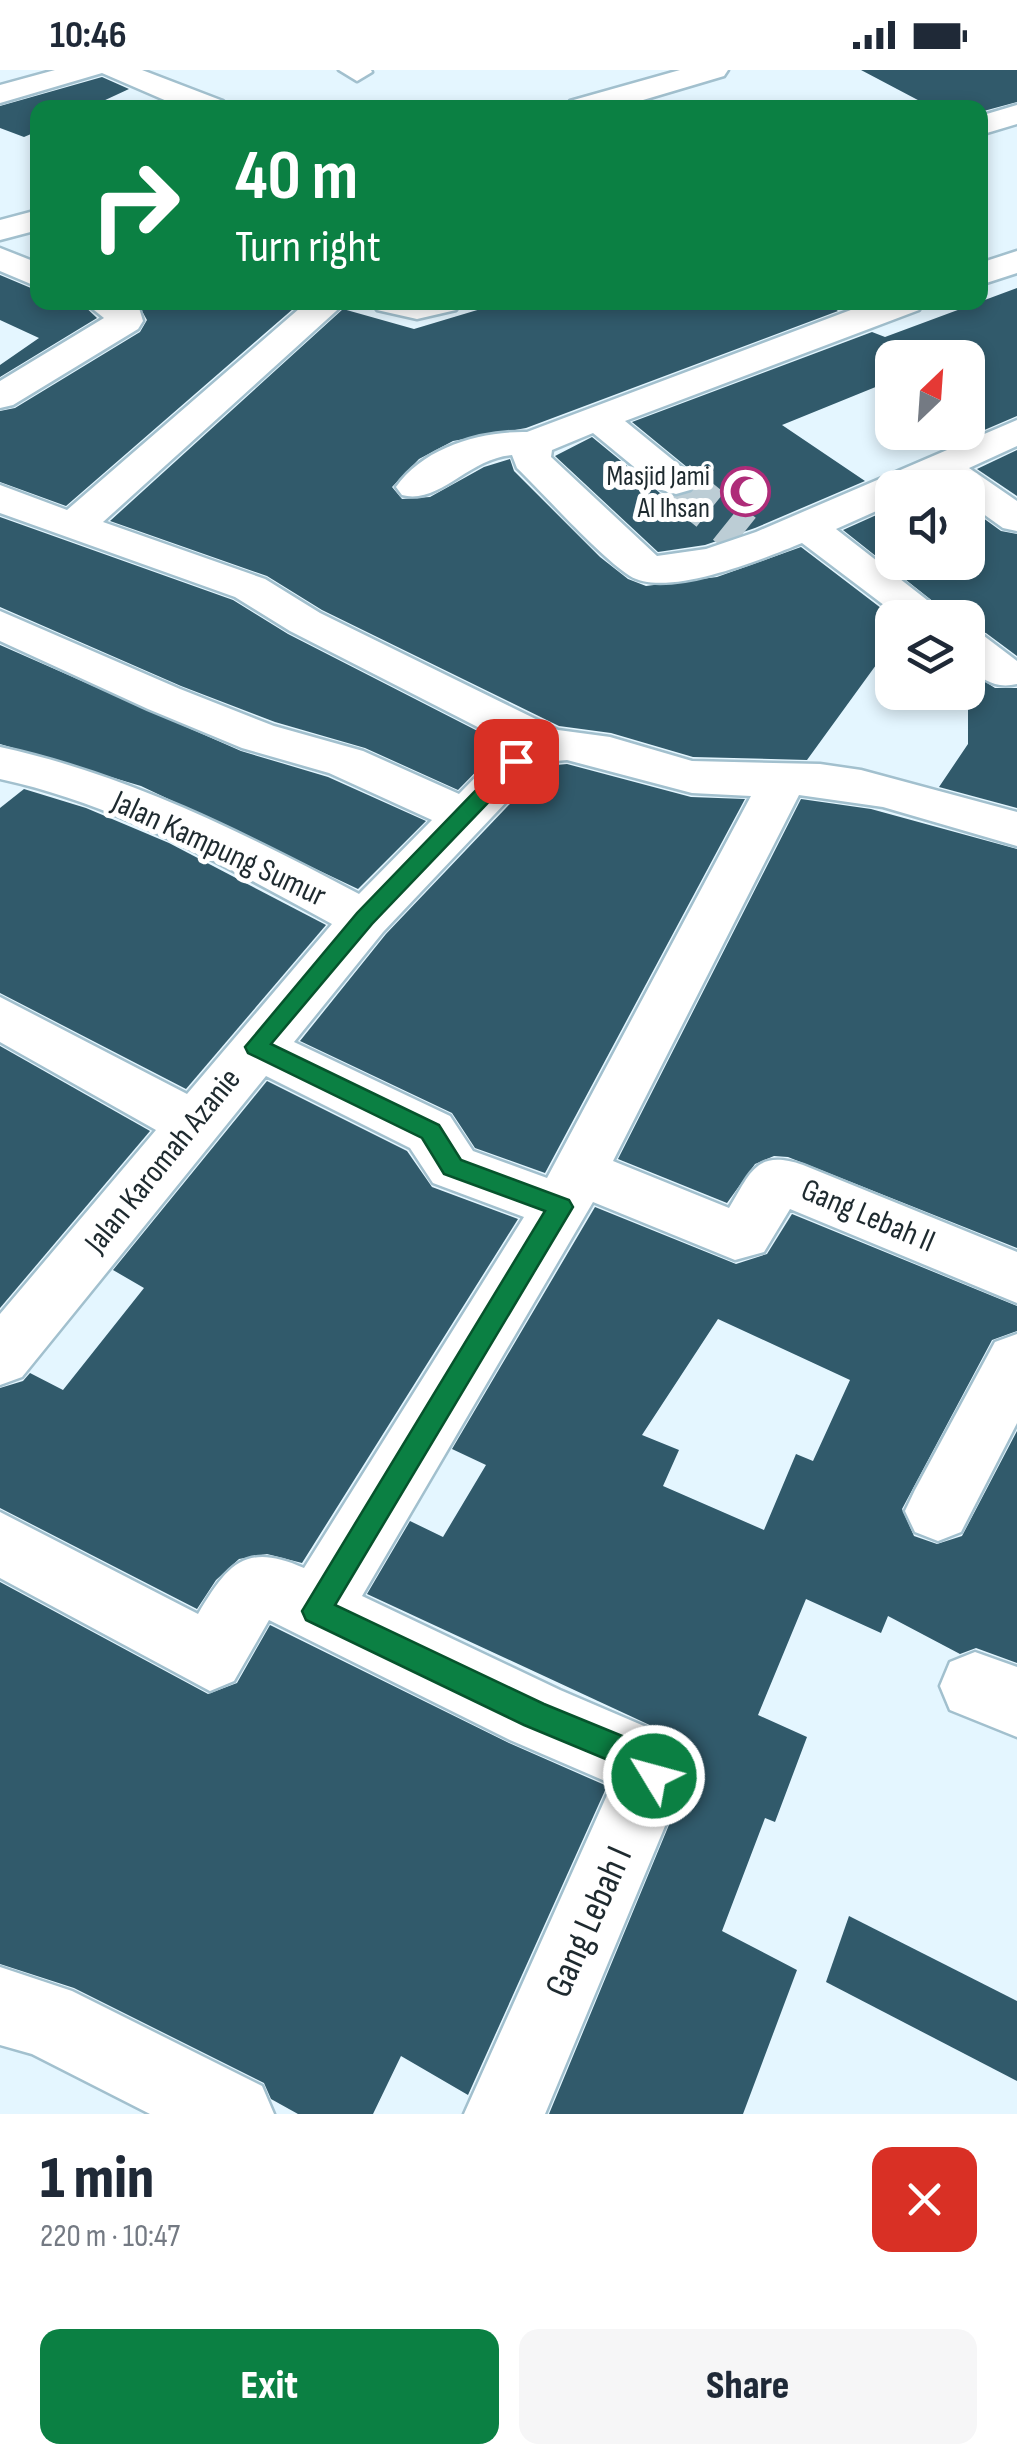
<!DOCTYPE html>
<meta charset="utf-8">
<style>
body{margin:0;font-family:"Sofia Sans Condensed",sans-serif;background:#f6f6f7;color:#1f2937;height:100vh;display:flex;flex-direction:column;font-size:38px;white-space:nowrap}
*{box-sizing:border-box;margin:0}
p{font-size:32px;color:#747a83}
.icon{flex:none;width:55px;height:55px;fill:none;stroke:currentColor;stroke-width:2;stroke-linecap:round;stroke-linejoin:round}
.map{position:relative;height:2044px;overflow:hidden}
.panel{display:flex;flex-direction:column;background:#fff;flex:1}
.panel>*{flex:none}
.guide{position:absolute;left:30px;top:30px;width:958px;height:210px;border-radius:20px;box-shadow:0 5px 15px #0003;background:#0b8043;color:#fff;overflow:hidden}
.needle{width:65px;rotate:25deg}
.fabs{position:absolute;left:875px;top:270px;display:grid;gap:20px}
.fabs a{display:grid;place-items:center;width:110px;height:110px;border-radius:20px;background:#fff;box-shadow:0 5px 15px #0003;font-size:50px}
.pin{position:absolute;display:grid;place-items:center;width:85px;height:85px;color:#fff;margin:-42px;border-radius:20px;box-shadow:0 5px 15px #0006}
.me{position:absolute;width:110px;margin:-55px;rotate:307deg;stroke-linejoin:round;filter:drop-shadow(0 0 8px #0008)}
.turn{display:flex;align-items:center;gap:35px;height:210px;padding:0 40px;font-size:45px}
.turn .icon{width:130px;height:130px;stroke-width:2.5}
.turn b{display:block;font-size:70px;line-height:85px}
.round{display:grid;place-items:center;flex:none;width:105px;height:105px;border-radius:20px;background:#f6f6f7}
.head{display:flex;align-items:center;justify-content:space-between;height:170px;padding:0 40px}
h1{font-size:60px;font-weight:800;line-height:75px}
.primary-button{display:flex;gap:20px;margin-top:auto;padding:20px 40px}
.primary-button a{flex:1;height:115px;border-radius:20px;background:#0b8043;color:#fff;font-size:40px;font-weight:800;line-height:115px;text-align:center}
.primary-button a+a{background:#f6f6f7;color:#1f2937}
.status{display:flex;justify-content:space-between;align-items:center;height:70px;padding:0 50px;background:#fff;direction:ltr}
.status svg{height:28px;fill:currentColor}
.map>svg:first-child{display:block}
</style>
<div class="status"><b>10:46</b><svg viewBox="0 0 49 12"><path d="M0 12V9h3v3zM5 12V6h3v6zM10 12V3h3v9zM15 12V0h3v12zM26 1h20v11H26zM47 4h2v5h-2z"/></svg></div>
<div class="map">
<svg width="1017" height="2044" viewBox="0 0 1017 2044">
<rect width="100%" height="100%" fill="#e4f6ff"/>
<g fill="#315a6b" fill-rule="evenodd">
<path d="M861 0H1017V32L980 42V38H933Z"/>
<path d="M102 7 129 19 88 38H38V61L24 67 0 58V36Z"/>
<path d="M0 205 38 221V232H80L97 248 0 307V295L39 268 0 250Z"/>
<path d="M1017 218V346L968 367 961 362H968V288H892V320L883 314 782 355 865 411 755 458 705 475 658 482 555 386 592 367 660 423 675 428 691 424 700 412 693 402 632 352 872 262 885 267Z"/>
<path d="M137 232H301L66 436 0 412V341L15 338 140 262 147 250Z"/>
<path d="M504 232H825L838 241 526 358 453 371 419 389 392 417 402 429 430 427 484 397 510 389 514 401 600 487 628 509 646 516 717 507 801 477 894 548 892 573 807 690 693 687 611 663 559 656 322 540 267 506 110 451 343 239 414 259Z"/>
<path d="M1017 380V426L977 399Z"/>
<path d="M968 437 1001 461 1017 464V586L986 563 968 559V548H954L843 460 892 438V492H968Z"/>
<path d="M0 447 233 530 288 564 503 674 458 720 365 678 275 652 181 616 0 537Z"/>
<path d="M0 575 241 681 328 707 426 751 358 819 141 716 0 674Z"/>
<path d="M968 601 995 618H1017V738L939 717 968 674V628L961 622H968Z"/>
<path d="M567 694 691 727 745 729 545 1103 475 1078 452 1043 300 971 386 864 546 696Z"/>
<path d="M24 719 86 738 169 773 326 855 186 1019 0 923V738Z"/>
<path d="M801 729 871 739 1017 779V1178L788 1087 774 1086 755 1094 727 1133 618 1089Z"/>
<path d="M0 976 150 1061 0 1238Z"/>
<path d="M267 1011 407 1081 432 1117 518 1149 302 1493 267 1484 239 1489 216 1510 197 1539 0 1438V1318L23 1311 30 1303 63 1320 144 1218 113 1200Z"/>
<path d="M595 1137 736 1194 767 1184 792 1144 1017 1236V1261L992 1270 902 1439 914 1466 937 1474 962 1466 1017 1361V1593L976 1578 960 1584 888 1546 881 1563 806 1529 758 1645 807 1667 775 1752 765 1748 722 1861 797 1900 743 2044H549L693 1697 682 1670 367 1524 410 1451 443 1467 486 1395 452 1379ZM718 1249 850 1310 813 1391 796 1384 764 1460 663 1416 679 1380 642 1365Z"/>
<path d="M0 1512 208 1624 237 1613 270 1555 509 1673 607 1716 468 2025 401 1986 373 2044H298L271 2029 264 2013 74 1918 0 1894Z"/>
<path d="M849 1846 1017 1931V2011L826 1912Z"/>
</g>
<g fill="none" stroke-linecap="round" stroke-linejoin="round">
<path stroke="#bccdd5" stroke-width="44" stroke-dasharray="44 21" stroke-linecap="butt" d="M676 412 742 465"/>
<defs>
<g id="minor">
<path d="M55 0H142L223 31 227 38H183L102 3 0 33V15Z"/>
<path d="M339 0H371L372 2 357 11Z"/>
<path d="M680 0H728L724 6 616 38H566L570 31Z"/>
<path d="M1017 35V54L980 65V46Z"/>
<path d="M38 140V160L0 170V150Z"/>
<path d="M0 178 38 193V217L0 201Z"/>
<path d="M1017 181V203L980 215V193Z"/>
<path d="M84 232H128L139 238 143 251 138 259 13 335 0 338V311L104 248Z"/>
<path d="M307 232H346L103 452 265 509 320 543 558 660 610 667 692 691 820 694 861 700 1017 742V776L883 737 799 725 613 1091 729 1138C751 1102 756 1079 803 1095L1017 1182V1233L790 1139 764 1182 735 1190 593 1132 362 1526 560 1620 679 1671 690 1696 545 2044H464L612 1714 510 1670 269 1550 234 1611 210 1621 0 1508V1442L198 1544C228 1494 245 1472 304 1498L524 1147 433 1113 410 1078 266 1006 22 1307 0 1315V1244L156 1060 0 972V927L187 1024 332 854C225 796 120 735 0 709V677C129 705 243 763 359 824L432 750 329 703 242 678 148 639 0 571V541L180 619 274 656 363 681 459 724 509 673 290 561 235 527 0 443V415L67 440ZM567 690 692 723 751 726 547 1108 473 1081 450 1046 294 972 383 862 544 692Z"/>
<path d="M373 232H460L456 240 417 249 377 240Z"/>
<path d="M872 232H923L919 240 625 351 690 404 696 412 690 420 676 424 662 420 593 363 552 380 551 387 657 486 706 479 756 462 1017 350V376L969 398 1017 431V461L1003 458 968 433V418C941 418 920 418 892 418V434L836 459 950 548H901L802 473C765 488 666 529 630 506 598 485 547 427 517 398L512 385C469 388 439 435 402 425L396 417C424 377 481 361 527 362Z"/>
<path d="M968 562 984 566 1017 591V614C995 619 984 610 968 597Z"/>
<path d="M1017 1264V1353L961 1462 938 1471 915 1462 905 1441 915 1420 995 1272Z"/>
<path d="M975 1582 1017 1597V1667L950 1640 940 1616 950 1592Z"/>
<path d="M0 1897 72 1921 262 2016 274 2044H150L32 1984 0 1975Z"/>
</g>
</defs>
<use href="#minor" stroke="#a2c0ce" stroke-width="5"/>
<use href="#minor" fill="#fff" fill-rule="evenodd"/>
</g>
<path fill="#0b8043" stroke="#07532c" stroke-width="2.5" d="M516 685 525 691 523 696 372 854 271 974 439 1055 461 1090 569 1130 573 1137 335 1535 544 1634 659 1681 668 1706 664 1717 654 1721 643 1717 637 1702 524 1655 306 1550 302 1541 545 1141 444 1104 422 1068 248 983 245 977 357 843 509 686Z"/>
<defs>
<symbol id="mosque-ring" viewBox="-11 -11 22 22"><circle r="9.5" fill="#fff" stroke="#ae2c79" stroke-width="1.5"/><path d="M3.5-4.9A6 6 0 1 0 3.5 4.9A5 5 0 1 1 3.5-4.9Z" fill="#ae2c79"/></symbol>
</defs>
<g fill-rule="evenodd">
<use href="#mosque-ring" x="718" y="394" width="55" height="55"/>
</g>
<g text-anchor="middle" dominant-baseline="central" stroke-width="10" stroke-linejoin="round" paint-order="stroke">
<g font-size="28" fill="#1e2a2f" stroke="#fff" text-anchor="end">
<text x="710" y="406">Masjid Jami<tspan x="710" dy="32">Al Ihsan</tspan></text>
</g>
<g font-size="32" fill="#1e2a2f" stroke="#fff">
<text transform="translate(219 779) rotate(25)">Jalan Kampung Sumur</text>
<text transform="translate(163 1091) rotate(-51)">Jalan Karomah Azanie</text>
<text transform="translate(868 1146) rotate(23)">Gang Lebah II</text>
</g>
<g font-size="38" fill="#1e2a2f" stroke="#fff">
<text transform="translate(589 1852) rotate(-66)">Gang Lebah I</text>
</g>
</g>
</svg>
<div class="fabs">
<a><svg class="needle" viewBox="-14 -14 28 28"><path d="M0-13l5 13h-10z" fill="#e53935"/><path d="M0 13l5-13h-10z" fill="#747a83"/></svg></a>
<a><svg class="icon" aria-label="sound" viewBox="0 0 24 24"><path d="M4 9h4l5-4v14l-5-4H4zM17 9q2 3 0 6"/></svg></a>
<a><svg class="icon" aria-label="layers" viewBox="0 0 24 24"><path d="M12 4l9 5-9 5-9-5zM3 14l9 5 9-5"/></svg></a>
</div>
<div class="pin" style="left:516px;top:691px;background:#d93025"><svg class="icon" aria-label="arrive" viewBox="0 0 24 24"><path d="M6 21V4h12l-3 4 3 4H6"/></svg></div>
<svg class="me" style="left:654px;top:1706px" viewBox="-20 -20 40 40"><circle r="17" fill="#0b8043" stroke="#fff" stroke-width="3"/><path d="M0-11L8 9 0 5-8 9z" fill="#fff"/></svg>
<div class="guide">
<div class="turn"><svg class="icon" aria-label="right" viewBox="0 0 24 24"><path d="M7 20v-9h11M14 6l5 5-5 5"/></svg><div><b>40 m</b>Turn right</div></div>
</div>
</div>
<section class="panel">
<div class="head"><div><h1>1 min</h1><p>220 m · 10:47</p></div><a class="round" style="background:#d93025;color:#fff"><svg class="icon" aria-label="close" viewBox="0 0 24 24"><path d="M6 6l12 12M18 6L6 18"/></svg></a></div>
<div class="primary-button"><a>Exit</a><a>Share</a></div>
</section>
